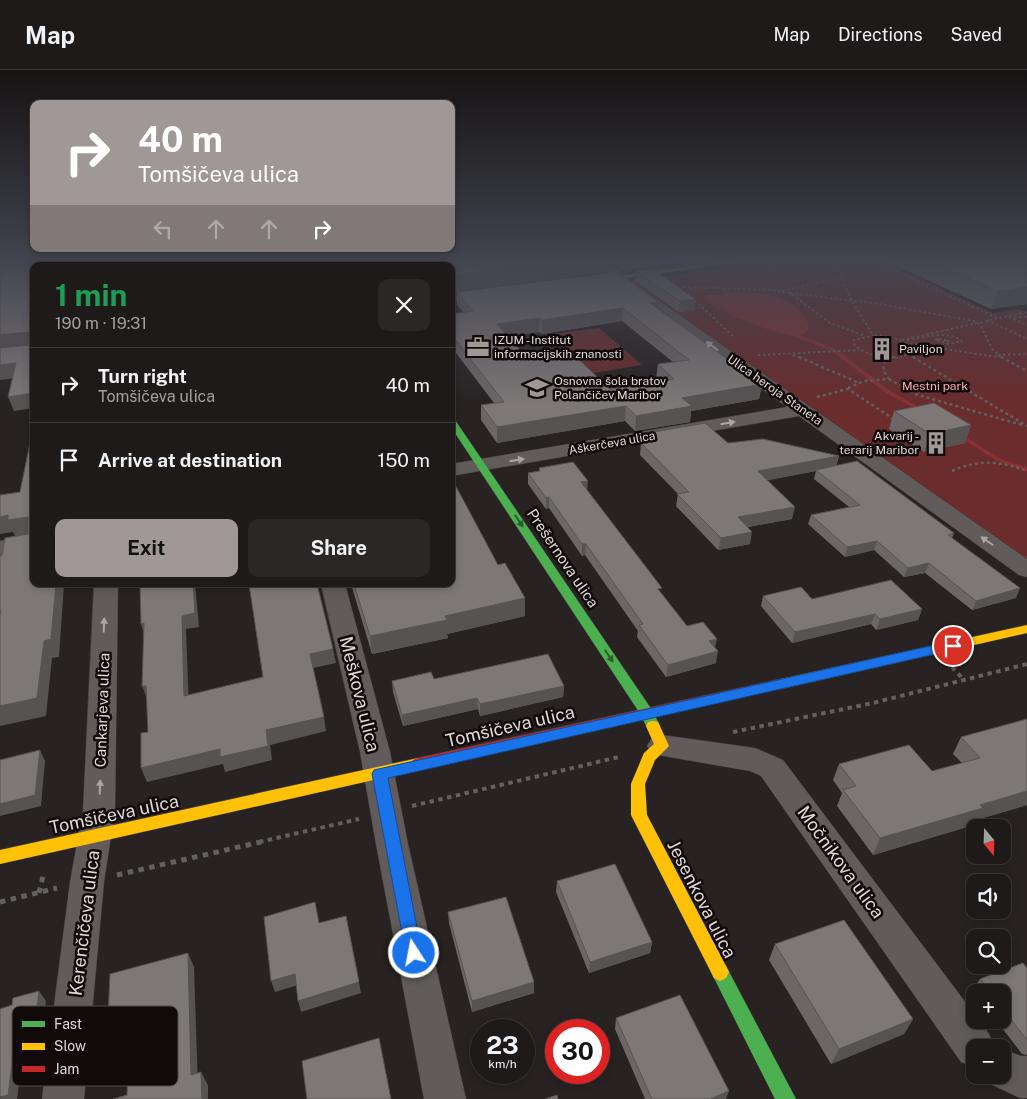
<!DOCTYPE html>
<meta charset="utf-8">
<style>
body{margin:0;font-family:"Public Sans",sans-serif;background:#2b2727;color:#f1f3f6;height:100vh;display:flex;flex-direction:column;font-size:19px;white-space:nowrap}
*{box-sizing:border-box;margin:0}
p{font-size:16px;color:#a1a1a2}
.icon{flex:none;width:28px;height:28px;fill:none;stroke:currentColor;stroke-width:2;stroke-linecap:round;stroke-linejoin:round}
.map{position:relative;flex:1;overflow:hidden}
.details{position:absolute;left:30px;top:192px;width:425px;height:325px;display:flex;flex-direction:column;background:#1e1a1a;border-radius:10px;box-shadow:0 2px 8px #0003,0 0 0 1px #3c3839}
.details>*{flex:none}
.top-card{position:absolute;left:30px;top:30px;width:425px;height:152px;border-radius:10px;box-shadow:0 2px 8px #0003,0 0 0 1px #3c3839;background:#a09897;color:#fff;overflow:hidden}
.needle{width:32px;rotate:161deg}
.buttons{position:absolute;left:966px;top:749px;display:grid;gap:10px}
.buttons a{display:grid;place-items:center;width:45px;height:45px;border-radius:10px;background:#1e1a1a;box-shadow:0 2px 8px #0003,0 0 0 1px #3c3839;font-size:25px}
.speed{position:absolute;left:470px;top:949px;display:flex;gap:10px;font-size:25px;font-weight:700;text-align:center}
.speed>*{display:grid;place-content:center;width:65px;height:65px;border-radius:50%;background:#1e1a1a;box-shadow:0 2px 8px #0003,0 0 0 1px #3c3839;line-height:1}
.speed small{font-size:12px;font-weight:400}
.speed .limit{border:8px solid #d22;background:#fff;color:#111}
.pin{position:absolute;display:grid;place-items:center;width:42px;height:42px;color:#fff;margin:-21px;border:2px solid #fff;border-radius:50%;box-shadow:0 1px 5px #0007}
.me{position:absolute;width:55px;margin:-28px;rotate:349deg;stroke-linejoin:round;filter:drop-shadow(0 0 4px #0008)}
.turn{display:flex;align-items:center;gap:18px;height:105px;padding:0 25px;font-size:22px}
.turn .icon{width:65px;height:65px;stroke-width:2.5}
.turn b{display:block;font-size:35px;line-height:42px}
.lanes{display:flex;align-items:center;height:48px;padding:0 25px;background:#0003;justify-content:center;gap:25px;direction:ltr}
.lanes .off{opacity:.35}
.round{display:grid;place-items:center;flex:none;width:52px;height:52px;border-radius:10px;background:#2b2727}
.head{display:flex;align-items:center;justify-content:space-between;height:85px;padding:0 25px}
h1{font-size:30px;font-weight:700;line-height:38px;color:#1e9e55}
.cta{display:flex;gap:10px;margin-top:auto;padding:10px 25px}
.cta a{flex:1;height:58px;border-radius:10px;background:#a09897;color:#111;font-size:20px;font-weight:700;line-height:58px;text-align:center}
.cta a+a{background:#2b2727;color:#f1f3f6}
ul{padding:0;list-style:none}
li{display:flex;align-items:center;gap:15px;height:75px;padding:0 25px;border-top:1px solid #3c3839}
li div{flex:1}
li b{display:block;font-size:19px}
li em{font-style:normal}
header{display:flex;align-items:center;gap:30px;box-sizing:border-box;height:70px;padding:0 25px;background:#1e1a1a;border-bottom:1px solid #3c3839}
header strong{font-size:24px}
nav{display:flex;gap:28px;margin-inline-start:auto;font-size:18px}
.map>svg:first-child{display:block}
</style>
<header>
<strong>Map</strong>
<nav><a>Map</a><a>Directions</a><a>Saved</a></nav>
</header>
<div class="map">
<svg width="1027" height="1029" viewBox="0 0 1027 1029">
<rect width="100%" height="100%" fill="#282222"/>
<g fill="#6a2c2d">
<path d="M792 190H880L993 243 1019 239 1027 242V494L630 211Z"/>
<path d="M599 258 642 295 593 303 553 264Z"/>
</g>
<path fill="#883134" d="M724 222C754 222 795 222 809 255L807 262C800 265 795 267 788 265 774 263 708 239 704 227L711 224 723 225Z"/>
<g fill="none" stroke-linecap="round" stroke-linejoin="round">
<g fill="#883134" fill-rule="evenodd">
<path d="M796 265H800L836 279 890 321 926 341 925 342H921L886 323 832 281 796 267Z"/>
<path d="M958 362 1001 389 1027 397V401L997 391 956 365 955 364Z"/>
</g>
<defs>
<g id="street">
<path d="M96 190H141C131 199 86 197 72 196L78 192Z"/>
<path d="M335 190H347L351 196H339Z"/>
<path d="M593 190C611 190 617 195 628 209L1027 489V507L1019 505 799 346 451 406V394L787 337 618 215 611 206Z"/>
<path d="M34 465V479L0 485V471Z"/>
<path d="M94 514H118L115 740 104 812 84 1029H42L70 812 83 740Z"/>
<path d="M321 514H345L390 682 408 774 466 1029H424L376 774 360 682Z"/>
<path d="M662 665 755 678 783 690 975 945V950H979L989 964 995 978H975V998L961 992 761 706 750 701 652 684 647 676 652 668Z"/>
<path d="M1002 979 1021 986H1027V1028H1020L988 1013 984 1005H1002Z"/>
</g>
<g id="fast">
<path d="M736 190H755L585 214 582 212 585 210Z"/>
<path d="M451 348 455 350 652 640 660 656 658 660 653 661 648 660 641 645 451 357Z"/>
<path d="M720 893 726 896 796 1029H775L711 902 714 896Z"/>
</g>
<g id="slow">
<rect x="114" y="190" width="6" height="6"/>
<path d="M1027 555V563L781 619 776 617 775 614 776 611 781 609Z"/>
<path d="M653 651 658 652 669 676 655 690 645 714 647 745 726 896 729 902 726 908 720 911 714 908 631 745V714L644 683 654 674 646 656 648 652Z"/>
<path d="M418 688 423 690 425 694 423 698 418 700 0 794V780Z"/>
</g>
<g id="jam">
<path d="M495 221 498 223 497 224 451 231V227Z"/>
<path d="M781 609 786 611 787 614 786 617 418 700 413 698 411 694 413 690 418 688Z"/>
</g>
</defs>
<use href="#street" stroke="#423d3c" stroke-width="1"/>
<use href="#fast" stroke="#423d3c" stroke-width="1"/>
<use href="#slow" stroke="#423d3c" stroke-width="1"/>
<use href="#jam" stroke="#423d3c" stroke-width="1"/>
<g stroke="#656060" stroke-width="2" stroke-dasharray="2.5 2.5" stroke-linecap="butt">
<path d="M836 190 851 230 873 265"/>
<path d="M872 190 997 248"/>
<path d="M769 195 804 190"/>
<path d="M683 217 770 220 790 223 830 253 865 266"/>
<path d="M691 218 689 225 733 266"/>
<path d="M782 221 842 207"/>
<path d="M790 223 880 234 973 251 980 254 992 279 1002 288"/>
<path d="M1009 247 1027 255"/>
<path d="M1014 247H1027"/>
<path d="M987 250 1027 269"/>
<path d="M875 265C887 266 905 268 910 281 898 295 863 286 853 273L854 270Z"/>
<path d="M939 269 949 271 942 272Z"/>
<path d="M902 270 1027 242"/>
<path d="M907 270C925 268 946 259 962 271L949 274 935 270 939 269"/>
<path d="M905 273 998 287"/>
<path d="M908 284 915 288"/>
<path d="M758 285 859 280"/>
<path d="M793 285 802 288"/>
<path d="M998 285 1027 284"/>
</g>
<g stroke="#656060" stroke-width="2.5" stroke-dasharray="3 3" stroke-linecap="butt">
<path d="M799 287 859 313"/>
<path d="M880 287H895"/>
<path d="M913 287 1027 356"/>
<path d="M1001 287 1027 301"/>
<path d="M889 309 915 324 1022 355"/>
<path d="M848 318 864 311 889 309 883 300 886 287"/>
<path d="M817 327 848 319 895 350"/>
<path d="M952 401C978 389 1001 391 1027 401"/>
</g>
<g stroke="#656060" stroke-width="4" stroke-dasharray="4.5 4.5" stroke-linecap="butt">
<path d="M952 597 963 609"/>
<path d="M733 662 873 633 1027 594"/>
<path d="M412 736 619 687"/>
<path d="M259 772 359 749"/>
</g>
<g stroke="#656060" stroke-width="5" stroke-dasharray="5.5 5.5" stroke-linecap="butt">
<path d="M117 805 265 771"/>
<path d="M39 823 43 806"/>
<path d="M0 832 57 818"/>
</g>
<use href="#street" fill="#615b5b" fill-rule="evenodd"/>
<use href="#fast" fill="#4caf50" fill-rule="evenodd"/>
<use href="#slow" fill="#ffc107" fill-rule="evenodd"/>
<use href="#jam" fill="#c62828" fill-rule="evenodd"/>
</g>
<g fill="#6c6666" fill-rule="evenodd">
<path d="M362 190H405L410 196H366Z"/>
<path d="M442 190H605L604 202 451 222V196H437L436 194 444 193Z"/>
<path d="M608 190H699L623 200 610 191Z"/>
<path d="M884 190H1027V234L991 239Z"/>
<path d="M636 201 695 229 694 240 679 242 635 211Z"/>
<path d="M457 222 657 239 762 314 759 329 691 341 690 352 635 361 625 351 497 373 481 350V335L494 333 456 283 453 284 451 281V244L464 243 457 235ZM622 251 673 292 658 294 656 309 659 311 610 319 543 287H526L508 266 539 262 542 264Z"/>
<path d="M894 341 971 355 965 373 924 382 889 359Z"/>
<path d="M648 363 728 373 839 386 836 396 954 463 952 468 1016 528 972 540 925 503 904 507 874 480 845 487 808 454 811 445 849 437 814 409 816 401 767 410 792 449 748 457 750 474 718 480 676 436 678 424 640 385 641 373 647 372Z"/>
<path d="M539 398 587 421 661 524 687 556 715 578 716 593 666 607 637 567 638 561 585 485 582 486 549 438 546 439 528 414V403L539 401Z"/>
<path d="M498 495 525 528V546L447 564 448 568 372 584 351 514H451Z"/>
<path d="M763 526 812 529 922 539 918 550 876 560 871 554 792 573 761 536Z"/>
<path d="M434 609 564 616 563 627 480 646 478 639 403 656 393 622 392 611Z"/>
<path d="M1027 649V735L976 750 974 755 873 785 837 736 842 723 833 710 839 694 932 701 962 693 953 684 961 667Z"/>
<path d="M557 811 652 872 650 883 589 903 556 822Z"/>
<path d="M448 842 534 912V923L472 942 449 853Z"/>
<path d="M775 874 913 949 904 964 831 994 769 890Z"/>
<path d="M1027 898V985L1022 984 996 950H1002V922H975L973 919 980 909Z"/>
<path d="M616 948 726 1029H645L615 959Z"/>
</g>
<g fill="#585353">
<path d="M0 190H32L34 195 0 199Z"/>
<path d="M92 190H93L95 196H91Z"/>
<path d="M156 190H197L198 196H156Z"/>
<path d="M570 190H605L604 202 451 222V205Z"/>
<path d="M624 190H699L623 200Z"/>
<path d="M1027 217V234L991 239 998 221Z"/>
<path d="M695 229 694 240 679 242 680 231Z"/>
<path d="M658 232 657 245 650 233Z"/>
<path d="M623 238 622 251 542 264V250Z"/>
<path d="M540 248 539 262 498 267 497 254Z"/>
<path d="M29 262 34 275 0 279V265Z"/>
<path d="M455 269 456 283 453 284 452 270Z"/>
<path d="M16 293 21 307 0 310V295Z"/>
<path d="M762 314 759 329 691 341 690 352 635 361 636 346 682 328Z"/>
<path d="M34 323V338L14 341 8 327Z"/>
<path d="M626 336 625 351 497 373V357Z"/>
<path d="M971 355 965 373 924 382 930 364Z"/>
<path d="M839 386 836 397 816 400V401L755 413 758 401Z"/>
<path d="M588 411 587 421 581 412Z"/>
<path d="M549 427V438L546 439V428Z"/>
<path d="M795 437 792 449 736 459 738 447Z"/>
<path d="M8 445 28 447 34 464 15 466 13 462 0 464V447Z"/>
<path d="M752 462 750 474 718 480 721 468Z"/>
<path d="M877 471 874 480 845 487 847 477Z"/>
<path d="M582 474H586L585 485 582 486Z"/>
<path d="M929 493 925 503 904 507 908 498Z"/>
<path d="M56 514H64L59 587 52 588 46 646 0 656V636L44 571Z"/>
<path d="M193 514H195L199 557 186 559 189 640 184 626 182 546Z"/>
<path d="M1020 518 1016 528 972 540 976 531Z"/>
<path d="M525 528V546L447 564 448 568 372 584 370 566 445 546Z"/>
<path d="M922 539 918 550 876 560 880 549Z"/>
<path d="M875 544 871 554 792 573 795 562Z"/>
<path d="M144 553 145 568 141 554Z"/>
<path d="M717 569 714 581 709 571Z"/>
<path d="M333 579 336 593 313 598 310 584Z"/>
<path d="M718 581 716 593 666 607 668 595Z"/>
<path d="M142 616H146L148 631Z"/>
<path d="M564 616 563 627 480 646V634Z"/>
<path d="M477 628 478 639 403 656 402 645Z"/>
<path d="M324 647 326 661 270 675 272 690 225 702 223 694 147 712 141 698 266 660Z"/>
<path d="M40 680 45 691 41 736 0 746V734Z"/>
<path d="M1027 721V735L976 750 974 755 873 785 880 768 980 735Z"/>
<path d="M348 857 361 923 301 942 298 931Z"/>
<path d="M652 872 650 883 589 903 590 892Z"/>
<path d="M188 883 194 897 198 1018 191 1005Z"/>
<path d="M295 904 298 915 275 922 271 911Z"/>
<path d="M534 912V923L472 942V931Z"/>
<path d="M39 921 46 931 42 962 25 967 17 1029H0L17 957Z"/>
<path d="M913 949 904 964 831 994 839 979Z"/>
<path d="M129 966 136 979 115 985 107 972Z"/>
<path d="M201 1002 208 1015V1029H202Z"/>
<path d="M729 1021 726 1029H710Z"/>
</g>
<g fill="#7d7777" stroke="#585353" fill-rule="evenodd">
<path d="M32 190H92L91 196H34V323L8 327 16 293 0 295V278L29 275 31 264 29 262 0 265V198L30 195 32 193Z"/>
<rect x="131" y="190" width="25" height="6"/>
<path d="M197 190H329L332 196H198Z"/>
<path d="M374 190H405L410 196H378Z"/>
<path d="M456 190H570L451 205V196H438L436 194 458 192Z"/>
<path d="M927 190H1027V217L998 221Z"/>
<path d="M653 199 695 229 680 231 636 201Z"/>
<path d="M616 202 658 232 650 233 762 314 682 328 692 336 636 346 626 336 497 357 481 335 504 332 455 269 452 270 451 268V244L473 241 457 222ZM623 238 689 290 658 294 674 309 610 319 572 283 543 287 540 285 526 287 497 254 540 248 542 250Z"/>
<path d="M934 333 971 355 930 364 894 341Z"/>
<path d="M34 353V469L33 479 34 478V514H56L51 569 44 571 37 628 0 636V545L1 541H0V486L2 485 5 468 28 464V447L8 450V445L0 447V425L20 422Z"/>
<path d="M705 353 728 373 763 369 839 386 758 401 795 437 738 447 752 462 721 468 677 424 689 422 641 373 656 371 648 363Z"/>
<path d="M857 391 954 463 948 465 1020 518 976 531 929 493 908 498 877 471 847 477 811 445 860 435 816 400Z"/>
<path d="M573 392 588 411 581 412 662 518 658 519 687 556 703 552 717 569 709 571 718 581 668 595 639 555 643 554 586 474H582L549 427 546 428 528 403 540 401 539 398Z"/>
<path d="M451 407 498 495 505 493 525 528 445 546 447 550 370 566 354 514H451Z"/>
<path d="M891 510 922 539 880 549 875 544 795 562 763 526 801 517 812 529Z"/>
<path d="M140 514H193L195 543 182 546 184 626 263 607 249 514H317L333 579 310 584 324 647 266 660 268 676 220 687V679L141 698V663L148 662 146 616H142L144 553 141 554Z"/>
<path d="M548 584 564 616 480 634 477 628 402 645 392 611 431 602 434 609Z"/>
<path d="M1027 649V721L980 735 983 738 880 768 843 720 856 716 839 694 909 675 932 701 980 688 961 667Z"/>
<path d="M40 680 35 725 0 734V690Z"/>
<path d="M615 794 652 872 590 892 557 811Z"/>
<path d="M506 827 534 912 472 931 448 842Z"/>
<path d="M315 832 319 853 346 846 359 912 298 931 295 904 271 911 264 847Z"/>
<path d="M844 850 913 949 839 979 775 874Z"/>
<path d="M188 883 191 1005 201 1002 202 1029H113L127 1025 129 966 107 972 110 904Z"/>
<path d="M1023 893 1027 898V970L1002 938V922H991L980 909Z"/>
<path d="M39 921 35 953 17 957 8 1025 0 1027V939L12 935 13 928Z"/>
<path d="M680 925 729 1021 710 1029H652L616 948Z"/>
<path d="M379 968 391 1029H307L302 991Z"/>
<path d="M557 1025 558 1029H545Z"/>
</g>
<defs><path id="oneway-solid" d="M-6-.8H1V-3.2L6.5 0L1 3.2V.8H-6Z" transform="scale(1.25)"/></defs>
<g fill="#ada5a5">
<use href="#oneway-solid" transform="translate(712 276) rotate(-144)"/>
<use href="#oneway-solid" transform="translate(728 353) rotate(-10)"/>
<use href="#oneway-solid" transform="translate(517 390) rotate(-10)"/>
<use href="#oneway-solid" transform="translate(987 471) rotate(-145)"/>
<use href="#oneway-solid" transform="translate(104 555) rotate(-88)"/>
<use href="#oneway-solid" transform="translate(100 717) rotate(-88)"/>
</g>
<g fill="#2e5c2d">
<use href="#oneway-solid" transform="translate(519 451) rotate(56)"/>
<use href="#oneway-solid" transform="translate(609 586) rotate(56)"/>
</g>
<linearGradient id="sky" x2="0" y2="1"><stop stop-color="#161313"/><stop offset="0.57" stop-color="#42444f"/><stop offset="1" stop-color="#42444f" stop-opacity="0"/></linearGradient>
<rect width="1027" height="334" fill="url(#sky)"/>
<path fill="#1a73e8" stroke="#114b97" d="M953 571 957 573 959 576 957 579 388 708 422 883 420 889 414 891 407 889 372 704 374 700Z"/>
<defs>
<symbol id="office-bare" viewBox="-9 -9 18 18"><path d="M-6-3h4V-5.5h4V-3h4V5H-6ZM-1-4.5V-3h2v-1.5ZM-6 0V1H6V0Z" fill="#a09897" stroke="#100a0a" stroke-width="2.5" paint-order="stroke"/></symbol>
<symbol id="building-bare" viewBox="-9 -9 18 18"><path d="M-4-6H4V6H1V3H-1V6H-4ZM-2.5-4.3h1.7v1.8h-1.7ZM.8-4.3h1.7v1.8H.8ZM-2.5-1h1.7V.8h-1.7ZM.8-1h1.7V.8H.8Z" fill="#a09897" stroke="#100a0a" stroke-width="2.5" paint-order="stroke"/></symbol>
<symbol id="school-bare" viewBox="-9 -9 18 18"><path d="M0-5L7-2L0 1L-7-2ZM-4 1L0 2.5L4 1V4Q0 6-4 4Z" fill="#a09897" stroke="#100a0a" stroke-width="2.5" paint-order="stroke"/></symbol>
</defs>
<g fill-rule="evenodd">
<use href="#office-bare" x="462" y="261" width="32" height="32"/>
<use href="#building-bare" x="866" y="263" width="32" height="32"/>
<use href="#school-bare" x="521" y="302" width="32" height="32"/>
<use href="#building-bare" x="920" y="357" width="32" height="32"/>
</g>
<g text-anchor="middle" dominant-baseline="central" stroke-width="5" stroke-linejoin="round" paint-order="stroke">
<g font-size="12" fill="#e0d7d6" stroke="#100a0a" text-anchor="start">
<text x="494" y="270">IZUM - Institut<tspan x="494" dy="14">informacijskih znanosti</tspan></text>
<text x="899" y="279">Paviljon</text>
<text x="554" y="311">Osnovna šola bratov<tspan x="554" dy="14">Polančičev Maribor</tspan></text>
<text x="919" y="366" text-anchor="end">Akvarij -<tspan x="919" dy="14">terarij Maribor</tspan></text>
</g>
<g font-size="12" fill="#fdadaa" stroke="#100a0a">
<text x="935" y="316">Mestni park</text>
</g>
<g font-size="12" fill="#e0d7d6" stroke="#100a0a">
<text transform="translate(775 320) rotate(35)">Ulica heroja Staneta</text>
<text transform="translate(612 373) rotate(-10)">Aškerčeva ulica</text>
</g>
<g font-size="15" fill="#e0d7d6" stroke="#100a0a">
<text transform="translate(563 488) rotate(56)">Prešernova ulica</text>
<text transform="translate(102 640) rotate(-88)">Cankarjeva ulica</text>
</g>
<g font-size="18" fill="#e0d7d6" stroke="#100a0a">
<text transform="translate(360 624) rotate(76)">Meškova ulica</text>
<text transform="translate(510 656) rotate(-13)">Tomšičeva ulica</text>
<text transform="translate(114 744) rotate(-12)">Tomšičeva ulica</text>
<text transform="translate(841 792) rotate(54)">Močnikova ulica</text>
<text transform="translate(702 829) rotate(63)">Jesenkova ulica</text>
<text transform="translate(84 853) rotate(-83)">Kerenčičeva ulica</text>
</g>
</g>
<rect x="12" y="936" width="166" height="80" rx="8" fill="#100a0a" stroke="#4e4847" stroke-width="1"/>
<rect x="22" y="951" width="23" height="6" fill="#4caf50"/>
<rect x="22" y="973" width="23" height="7" fill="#ffc107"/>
<rect x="22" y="996" width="23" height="6" fill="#c62828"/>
<g font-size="14" fill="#e0d7d6">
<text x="54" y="959">Fast</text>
<text x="54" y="981">Slow</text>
<text x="54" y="1004">Jam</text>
</g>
</svg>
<div class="buttons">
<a><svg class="needle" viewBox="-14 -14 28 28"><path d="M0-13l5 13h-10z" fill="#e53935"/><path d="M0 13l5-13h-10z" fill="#a1a1a2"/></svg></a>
<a><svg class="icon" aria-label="sound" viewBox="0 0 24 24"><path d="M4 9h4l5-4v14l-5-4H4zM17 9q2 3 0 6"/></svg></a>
<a><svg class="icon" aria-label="search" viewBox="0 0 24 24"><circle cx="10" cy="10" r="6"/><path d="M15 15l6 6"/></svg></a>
<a>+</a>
<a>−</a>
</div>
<div class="speed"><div>23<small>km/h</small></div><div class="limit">30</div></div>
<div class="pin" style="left:953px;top:576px;background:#d93025"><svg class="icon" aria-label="arrive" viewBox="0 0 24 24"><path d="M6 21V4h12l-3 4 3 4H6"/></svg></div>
<svg class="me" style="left:414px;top:883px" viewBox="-20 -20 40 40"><circle r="17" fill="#1a73e8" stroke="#fff" stroke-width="3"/><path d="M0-11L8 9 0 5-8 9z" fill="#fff"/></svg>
<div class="top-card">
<div class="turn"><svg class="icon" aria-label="right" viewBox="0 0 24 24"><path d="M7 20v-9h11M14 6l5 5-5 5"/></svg><div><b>40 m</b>Tomšičeva ulica</div></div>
<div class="lanes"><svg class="icon off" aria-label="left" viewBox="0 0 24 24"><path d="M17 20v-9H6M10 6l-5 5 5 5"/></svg><svg class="icon off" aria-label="ahead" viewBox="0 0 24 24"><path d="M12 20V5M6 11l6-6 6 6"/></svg><svg class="icon off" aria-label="ahead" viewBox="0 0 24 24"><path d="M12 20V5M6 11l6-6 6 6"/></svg><svg class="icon" aria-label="right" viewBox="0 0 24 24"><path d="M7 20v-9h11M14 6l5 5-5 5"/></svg></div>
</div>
<section class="details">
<div class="head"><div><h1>1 min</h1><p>190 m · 19:31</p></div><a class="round"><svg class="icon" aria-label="close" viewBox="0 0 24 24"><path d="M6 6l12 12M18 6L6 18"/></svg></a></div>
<ul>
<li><svg class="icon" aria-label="right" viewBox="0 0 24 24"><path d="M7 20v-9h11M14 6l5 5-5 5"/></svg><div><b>Turn right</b><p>Tomšičeva ulica</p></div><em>40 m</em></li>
<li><svg class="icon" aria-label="arrive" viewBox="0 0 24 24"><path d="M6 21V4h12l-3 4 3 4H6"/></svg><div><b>Arrive at destination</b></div><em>150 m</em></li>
</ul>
<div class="cta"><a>Exit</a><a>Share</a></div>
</section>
</div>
